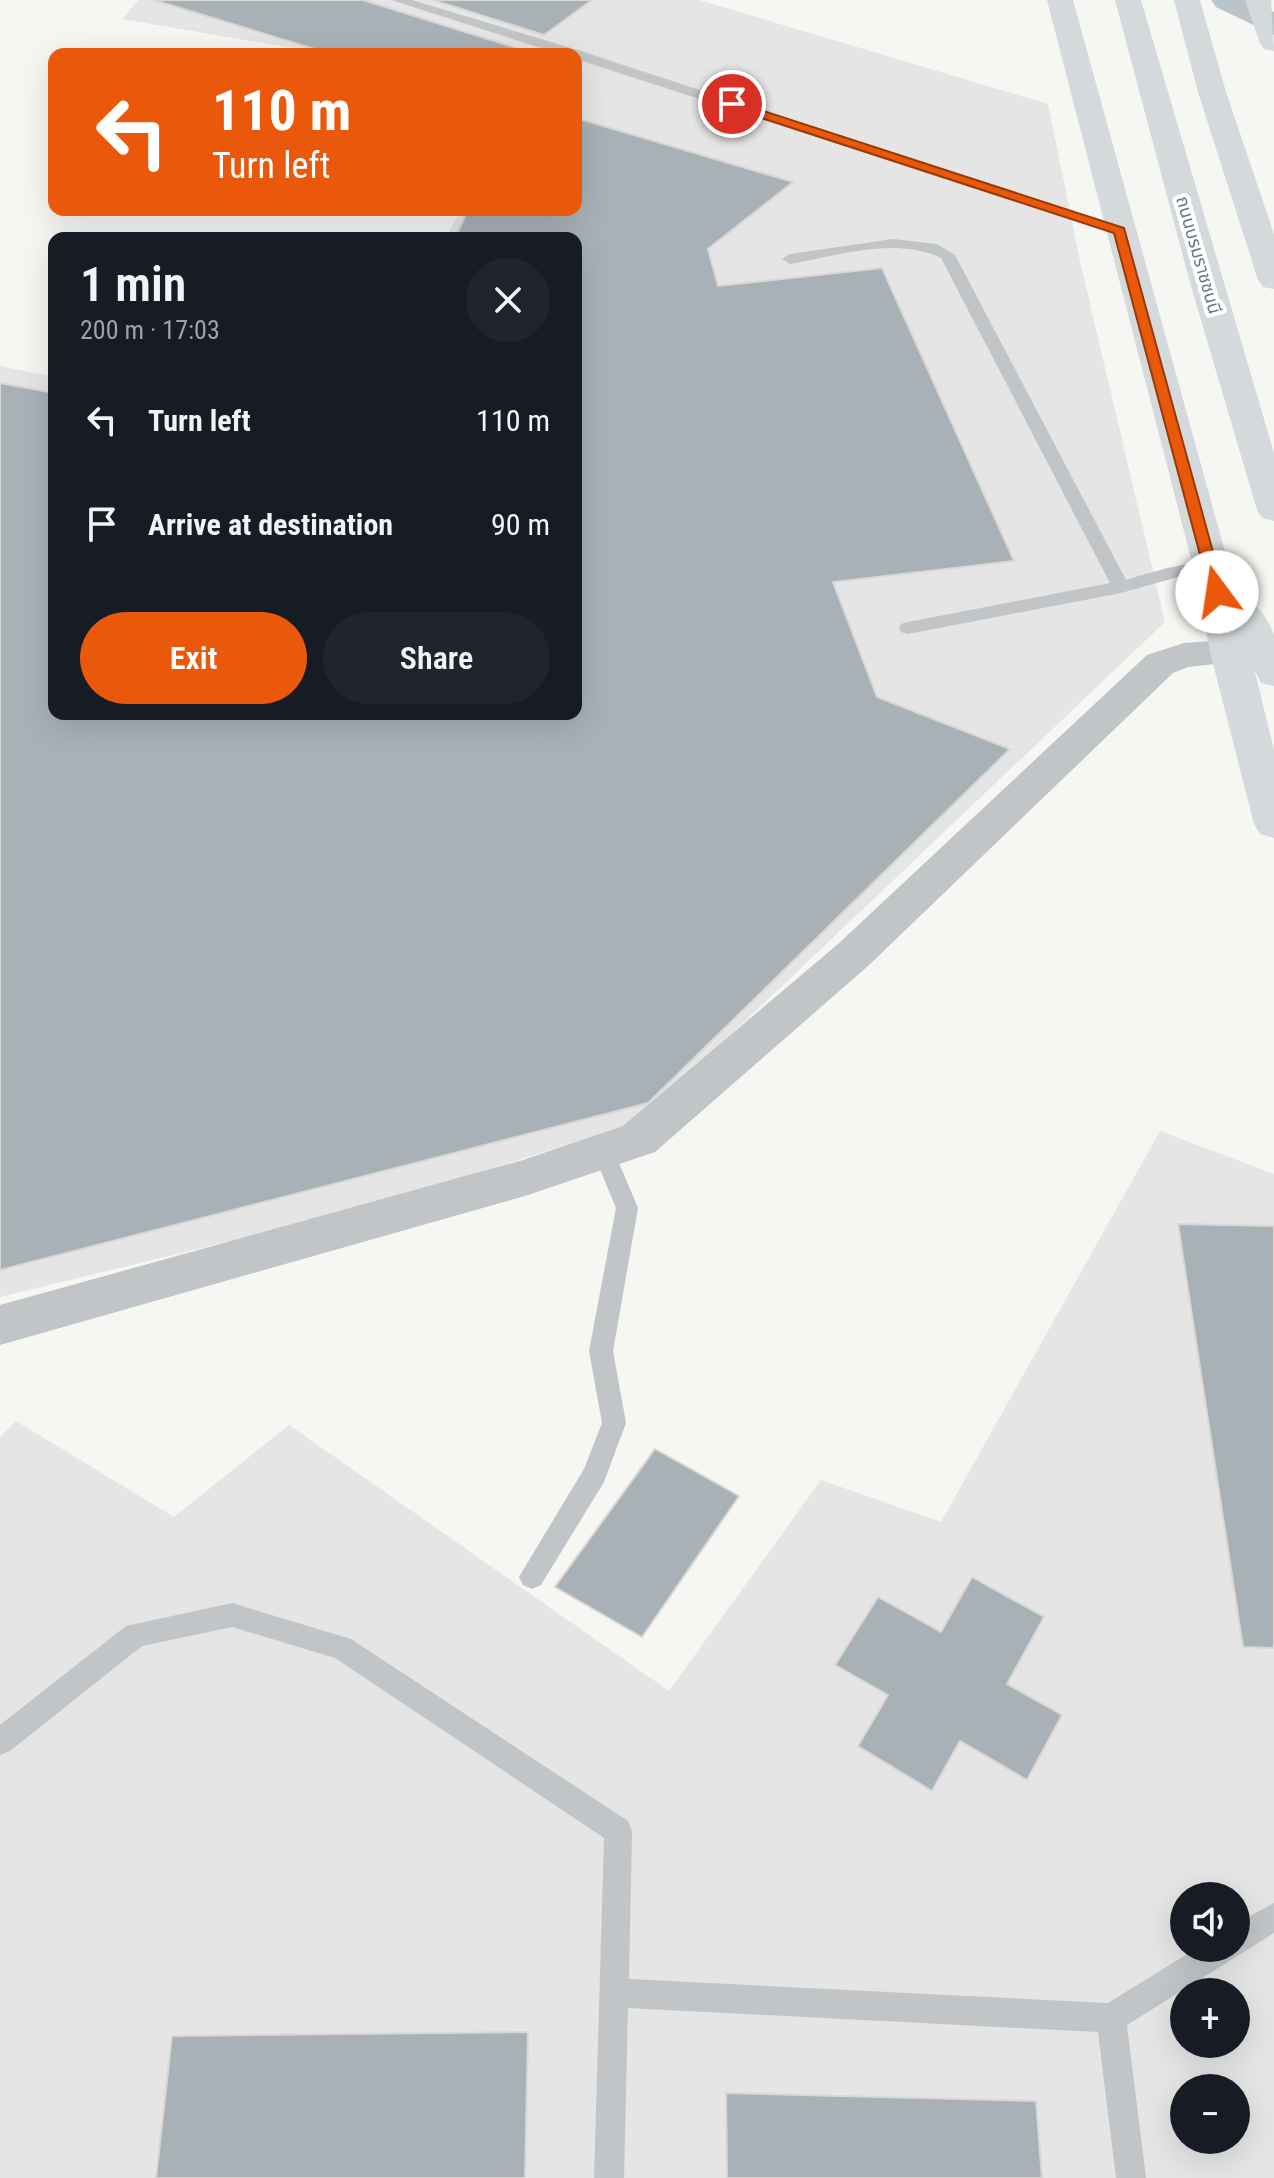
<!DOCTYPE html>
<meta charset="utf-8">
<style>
body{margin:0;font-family:"Roboto Condensed","Noto Sans Thai",sans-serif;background:#20242c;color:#f1f3f6;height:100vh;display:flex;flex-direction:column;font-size:30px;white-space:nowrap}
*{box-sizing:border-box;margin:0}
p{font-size:26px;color:#9ea1a6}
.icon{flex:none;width:44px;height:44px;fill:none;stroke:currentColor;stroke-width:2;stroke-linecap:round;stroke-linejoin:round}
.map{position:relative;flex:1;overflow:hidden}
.details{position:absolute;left:48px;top:232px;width:534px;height:488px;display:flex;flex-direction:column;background:#171b24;border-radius:16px;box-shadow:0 8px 32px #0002}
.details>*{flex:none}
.guide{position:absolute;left:48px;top:48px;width:534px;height:168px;border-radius:16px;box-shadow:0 8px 32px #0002;background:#ea580c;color:#fff;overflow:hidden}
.fabs{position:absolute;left:1170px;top:1882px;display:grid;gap:16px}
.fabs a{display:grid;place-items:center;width:80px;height:80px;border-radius:50%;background:#171b24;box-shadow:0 8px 32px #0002;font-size:40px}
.pin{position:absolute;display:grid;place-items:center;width:68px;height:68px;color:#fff;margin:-34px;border:4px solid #fff;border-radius:50%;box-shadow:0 2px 8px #0007}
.me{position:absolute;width:88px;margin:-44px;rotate:346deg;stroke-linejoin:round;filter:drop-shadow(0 0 6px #0008)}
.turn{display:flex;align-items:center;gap:28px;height:168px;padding:0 32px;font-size:36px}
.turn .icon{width:104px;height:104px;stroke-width:2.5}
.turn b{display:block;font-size:56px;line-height:68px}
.round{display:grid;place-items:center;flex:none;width:84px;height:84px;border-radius:42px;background:#20242c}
.head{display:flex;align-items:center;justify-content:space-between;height:136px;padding:0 32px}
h1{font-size:48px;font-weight:600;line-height:60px}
.cta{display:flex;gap:16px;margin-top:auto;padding:16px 32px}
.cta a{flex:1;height:92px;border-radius:48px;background:#ea580c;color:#fff;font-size:32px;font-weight:600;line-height:92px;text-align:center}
.cta a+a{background:#20242c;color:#f1f3f6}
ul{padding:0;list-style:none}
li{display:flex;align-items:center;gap:24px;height:104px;padding:0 32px}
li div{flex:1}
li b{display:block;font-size:30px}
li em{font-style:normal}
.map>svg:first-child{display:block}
</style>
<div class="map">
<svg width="1274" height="2178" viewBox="0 0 1274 2178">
<rect width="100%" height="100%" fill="#f6f6f3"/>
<g fill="#e4e5e4" fill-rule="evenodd">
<path d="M139 0H699L1048 104 1081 266 1165 622 638 1123 354 1211 0 1297V366L54 377V714H576V238H445L461 210H576V54H329L122 19Z"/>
<path d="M1160 1131 1274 1174V2178H0V1437L16 1421 174 1517 289 1425 669 1691 821 1480 941 1522ZM1184 1896H1236V1948H1184ZM1184 1992H1236V2044H1184ZM1184 2088H1236V2140H1184Z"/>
</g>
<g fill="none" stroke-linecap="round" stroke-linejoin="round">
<path fill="#b9c5c9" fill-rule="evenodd" d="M1211 0H1251L1274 12V35L1216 7Z"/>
</g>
<g fill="#a8b1b6" stroke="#d7d8d5" stroke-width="2">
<path d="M154 0H363L523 50 518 54H331Z"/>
<path d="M433 0H592L544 35Z"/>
<path d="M576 118 793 182 708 249 718 286 882 268 1014 561 833 582 877 697 1010 749 648 1103 0 1270V383L54 393V714H576V238H455L468 210H576Z"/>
<path d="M1178 1224 1274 1226V1648L1243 1647Z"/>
<path d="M655 1449 739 1496 642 1637 555 1587Z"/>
<path d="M972 1577 1044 1617 1007 1684 1062 1715 1027 1780 960 1741 932 1791 858 1746 888 1695 835 1665 878 1597 941 1632Z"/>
<path d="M528 2032 525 2178H156L172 2036Z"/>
<path d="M726 2093 1036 2101 1042 2178H727Z"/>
</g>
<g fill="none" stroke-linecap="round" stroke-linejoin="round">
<g fill="#c1c5c8" fill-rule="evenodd">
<path d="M391 0H412L581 51 1128 231 1120 236 1115 234 576 59V54H560Z"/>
<path d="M893 239 937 244 955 255 1126 580C1147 574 1205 553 1221 570L1218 574 1178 577 1121 593 908 634 901 632 899 628 901 624 908 622 1110 583 941 258C895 236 837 256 790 264L782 259 790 254Z"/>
<path d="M603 1141 611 1144 638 1208 613 1351 626 1423 604 1482 541 1585 532 1589 523 1585 519 1577 584 1469 602 1423 589 1351 616 1208 592 1150 595 1144Z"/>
<path d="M232 1603 351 1639 628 1821 632 1831 629 1979 1108 2003 1197 1948H1236V1924L1274 1903V1933L1127 2025 1146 2178H1116L1098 2032 628 2008 624 2178H594L604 1838 335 1658 232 1627 142 1646 10 1751 0 1755V1725L126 1626Z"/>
</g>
<path fill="#c1c5c8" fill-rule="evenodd" d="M1229 640 1242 643 1248 652 1242 661 1188 667 1173 673 868 966 655 1152 525 1196 0 1345V1305L523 1160 623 1126 838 944 1147 655 1184 643Z"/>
<g fill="#d4d9dc" fill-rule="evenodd">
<path d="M1047 0H1073L1230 570 1274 750V838L1260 834 1254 824 1210 652 1194 570Z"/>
<path d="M1245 0H1271L1274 51 1264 49 1260 43Z"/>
</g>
<g fill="#d4d9dc" fill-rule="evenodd">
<path d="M1115 0H1141L1274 453V521L1262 518 1257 510 1191 286Z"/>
<path d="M1174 0H1200L1226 92 1274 234V289L1263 287 1258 280 1198 92Z"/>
<path d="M1217 580C1239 586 1269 613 1274 636 1274 651 1274 671 1274 686L1261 683 1236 632 1199 592 1204 584Z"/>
</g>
</g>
<path fill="#ea580c" stroke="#983908" stroke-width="2" d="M728 102H736L1124 228 1224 592 1222 595H1212L1210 592 1114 233 728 107Z"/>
<g text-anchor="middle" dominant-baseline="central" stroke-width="8" stroke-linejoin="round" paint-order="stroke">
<g font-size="18" fill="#657684" stroke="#fff">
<text transform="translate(1199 255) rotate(74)">ถนนบรมราชชนนี</text>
</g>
</g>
</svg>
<div class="fabs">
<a><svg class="icon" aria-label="sound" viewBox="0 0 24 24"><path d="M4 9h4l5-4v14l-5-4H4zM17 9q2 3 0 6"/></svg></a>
<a>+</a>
<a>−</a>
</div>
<div class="pin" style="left:732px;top:104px;background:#d93025"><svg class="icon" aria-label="arrive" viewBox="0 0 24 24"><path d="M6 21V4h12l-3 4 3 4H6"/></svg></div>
<svg class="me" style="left:1217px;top:592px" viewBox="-20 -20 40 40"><circle r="19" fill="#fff"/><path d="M0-13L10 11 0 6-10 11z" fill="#ea580c"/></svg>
<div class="guide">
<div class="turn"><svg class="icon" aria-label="left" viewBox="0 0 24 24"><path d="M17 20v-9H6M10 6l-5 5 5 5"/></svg><div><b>110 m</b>Turn left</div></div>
</div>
<section class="details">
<div class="head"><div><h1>1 min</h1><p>200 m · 17:03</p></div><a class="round"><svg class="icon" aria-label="close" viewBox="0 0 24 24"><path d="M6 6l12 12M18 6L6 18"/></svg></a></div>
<ul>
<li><svg class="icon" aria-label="left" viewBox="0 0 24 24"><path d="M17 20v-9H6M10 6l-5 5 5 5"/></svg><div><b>Turn left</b></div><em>110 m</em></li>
<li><svg class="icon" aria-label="arrive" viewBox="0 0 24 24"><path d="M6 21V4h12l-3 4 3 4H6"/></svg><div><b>Arrive at destination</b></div><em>90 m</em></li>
</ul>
<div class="cta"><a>Exit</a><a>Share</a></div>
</section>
</div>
